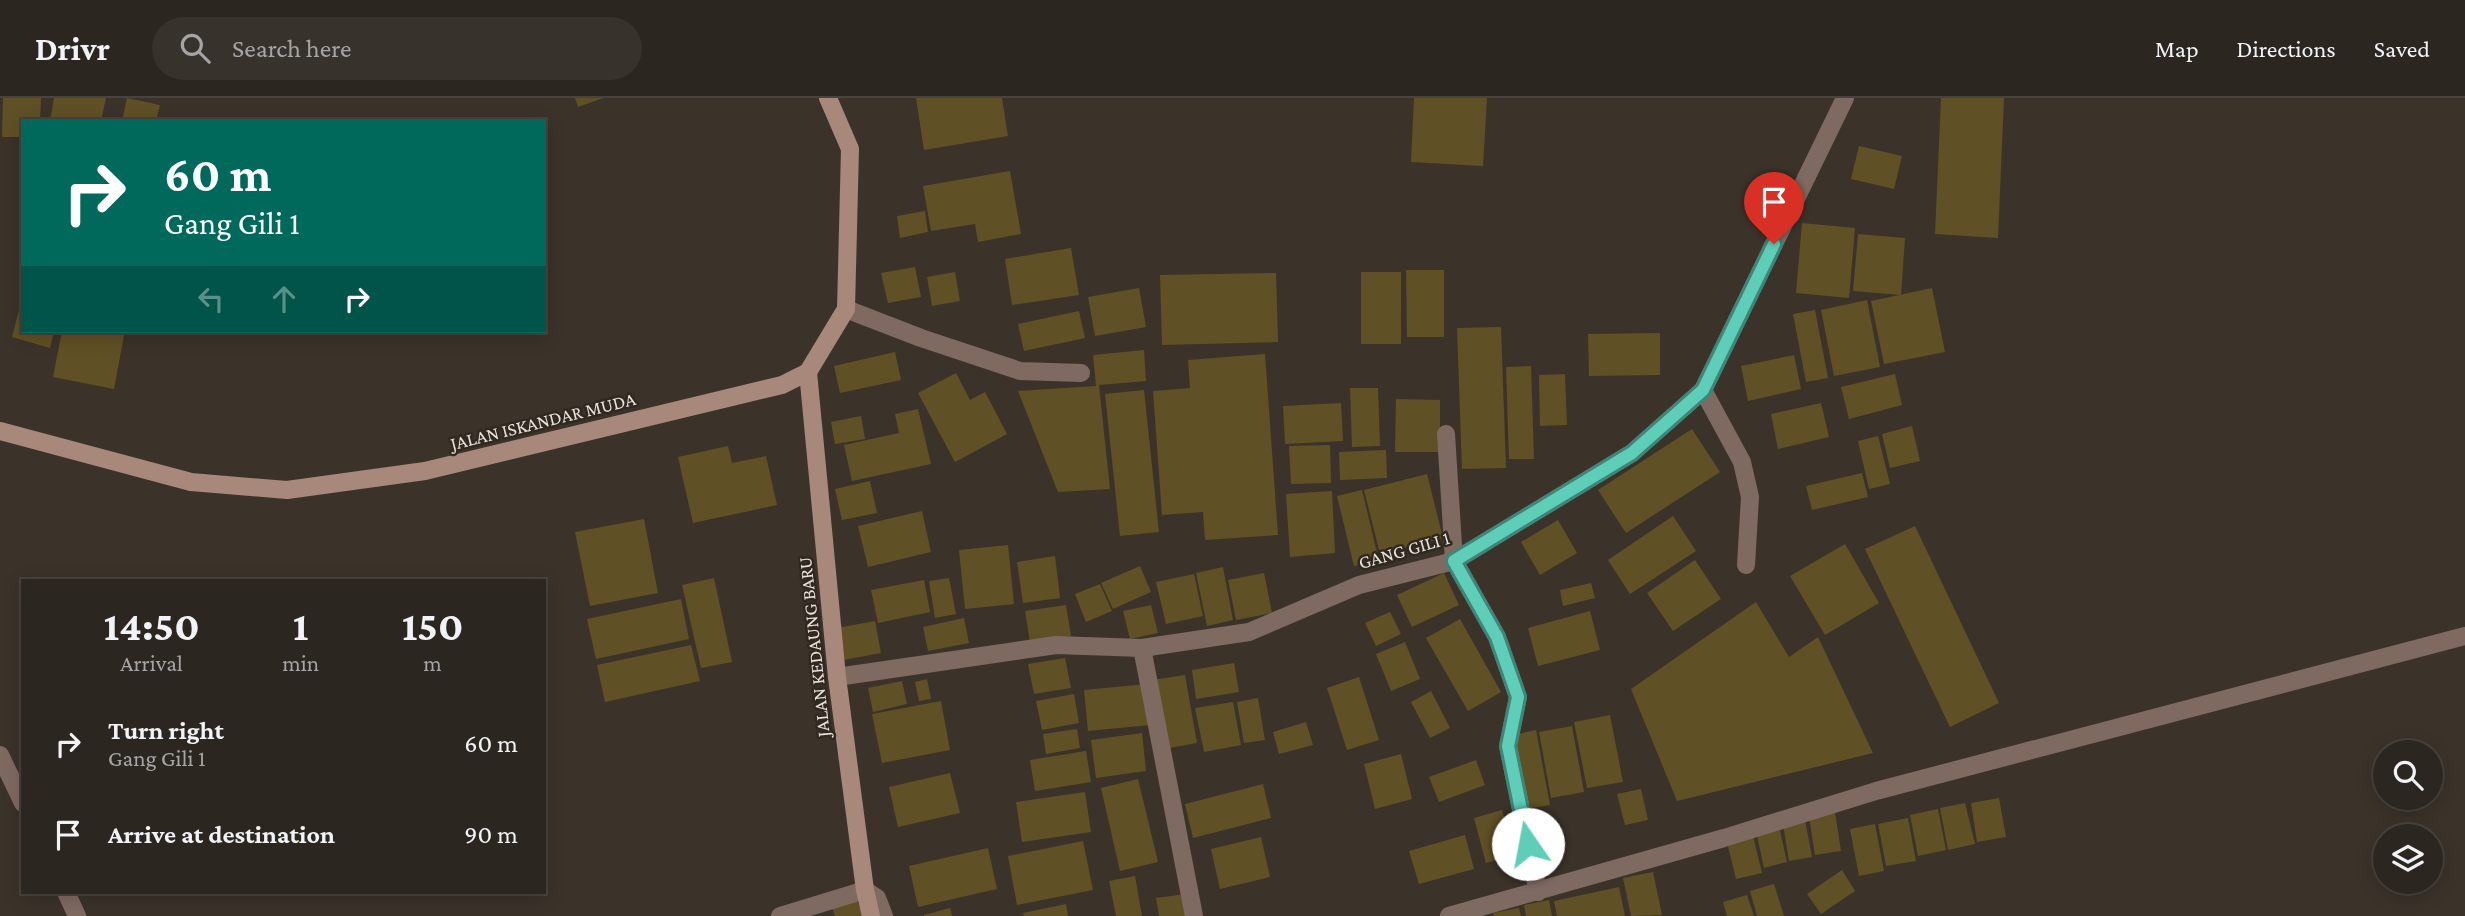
<!DOCTYPE html>
<style>
body{margin:0;font-family:"Crimson Pro",serif;background:#38322d;color:#f1f3f6;height:100vh;display:flex;flex-direction:column;font-size:26px;white-space:nowrap}
*{box-sizing:border-box;margin:0}
p{font-size:23px;color:#a6a5a5}
.icon{flex:none;width:38px;height:38px;fill:none;stroke:currentColor;stroke-width:2;stroke-linecap:round;stroke-linejoin:round}
.map{position:relative;flex:1;overflow:hidden}
.details{position:absolute;left:21px;top:481px;width:525px;height:315px;display:flex;flex-direction:column;background:#2c2620;border-radius:0px;box-shadow:0 4px 18px #0003,0 0 0 2px #48433e}
.details>*{flex:none}
.banner{position:absolute;left:21px;top:21px;width:525px;height:214px;border-radius:0px;box-shadow:0 4px 18px #0003,0 0 0 2px #48433e;background:#00695c;color:#fff;overflow:hidden}
.controls{position:absolute;left:2373px;top:642px;display:grid;gap:14px}
.controls a{display:grid;place-items:center;width:70px;height:70px;border-radius:50%;background:#2c2620;box-shadow:0 4px 18px #0003,0 0 0 2px #48433e;font-size:35px}
.pin{position:absolute;display:grid;place-items:center;width:60px;height:60px;color:#fff;margin:-72px -30px;border-radius:50% 50% 50% 0;rotate:-45deg;box-shadow:0 0 7px #0007}
.pin .icon{rotate:45deg}
.me{position:absolute;width:77px;margin:-38px;rotate:348deg;stroke-linejoin:round;filter:drop-shadow(0 0 5px #0008)}
.turn{display:flex;align-items:center;gap:24px;height:147px;padding:0 28px;font-size:32px}
.turn .icon{width:91px;height:91px;stroke-width:2.5}
.turn b{display:block;font-size:49px;line-height:60px}
.lanes{display:flex;align-items:center;height:66px;padding:0 28px;background:#0003;justify-content:center;gap:35px;direction:ltr}
.lanes .off{opacity:.35}
.eta{display:flex;justify-content:space-evenly;align-items:center;height:119px;text-align:center}
.eta b{font-size:42px;font-weight:700;line-height:49px}
ul{padding:0;list-style:none}
li{display:flex;align-items:center;gap:21px;height:91px;padding:0 28px}
li div{flex:1}
li b{display:block;font-size:26px}
li em{font-style:normal}
header{display:flex;align-items:center;gap:42px;box-sizing:border-box;height:98px;padding:0 35px;background:#2c2620;border-bottom:2px solid #48433e}
header strong{font-size:33px}
nav{display:flex;gap:38px;margin-inline-start:auto;font-size:24px}
.search{width:490px;height:63px;background:#38322d;display:flex;align-items:center;gap:18px;box-sizing:border-box;padding:0 24px;border-radius:38px;color:#a6a5a5;font-size:26px}
.map>svg:first-child{display:block}
</style>
<header>
<strong>Drivr</strong>
<div class="search"><svg class="icon" aria-label="search" viewBox="0 0 24 24"><circle cx="10" cy="10" r="6"/><path d="M15 15l6 6"/></svg>Search here</div>
<nav><a>Map</a><a>Directions</a><a>Saved</a></nav>
</header>
<div class="map">
<svg width="2465" height="818" viewBox="0 0 2465 818">
<rect width="100%" height="100%" fill="#3b332a"/>
<g fill="#605025">
<path d="M3 0H41L40 23H23V39H2Z"/>
<path d="M54 0H106L101 23H50Z"/>
<path d="M127 0 160 7 156 23H122Z"/>
<path d="M575 0H603L578 9Z"/>
<path d="M916 0H1002L1008 38 924 52Z"/>
<path d="M1414 0H1487L1483 68 1411 64Z"/>
<path d="M1941 0H2004L1998 140 1935 136Z"/>
<path d="M1859 48 1902 58 1894 91 1851 81Z"/>
<path d="M1010 73 1021 136 978 144 975 126 931 133 923 88Z"/>
<path d="M925 113 928 134 900 140 897 118Z"/>
<path d="M1802 125 1855 130 1849 200 1796 195Z"/>
<path d="M1858 136 1905 140 1901 197 1853 193Z"/>
<path d="M1071 150 1079 197 1012 207 1005 161Z"/>
<path d="M915 169 921 199 888 205 881 175Z"/>
<path d="M1406 172H1444V239H1407Z"/>
<path d="M955 174 960 203 932 208 927 179Z"/>
<rect x="1361" y="174" width="40" height="72"/>
<path d="M1276 175 1278 244 1162 247 1160 177Z"/>
<path d="M1139 190 1146 229 1095 238 1088 199Z"/>
<path d="M1932 190 1945 254 1884 266 1871 203Z"/>
<path d="M1867 202 1880 269 1834 278 1821 212Z"/>
<path d="M20 208 23 209V233H54L50 250 12 239Z"/>
<path d="M1815 212 1828 280 1806 284 1793 216Z"/>
<path d="M1079 213 1085 240 1024 253 1018 226Z"/>
<path d="M1501 229 1506 370 1462 371 1457 230Z"/>
<path d="M62 233H103L124 237 114 291 53 279Z"/>
<path d="M1660 235V277L1589 278 1588 236Z"/>
<path d="M1144 252 1146 283 1099 287 1110 391 1058 394 1018 293 1096 288 1093 257Z"/>
<path d="M895 254 901 282 840 295 834 268Z"/>
<path d="M1265 256 1278 437 1205 442 1203 414 1162 417 1153 293 1190 290 1188 262Z"/>
<path d="M1794 257 1801 291 1748 303 1741 268Z"/>
<path d="M1531 268 1534 361H1509L1506 269Z"/>
<path d="M956 275 970 302 985 294 1007 336 955 364 918 295Z"/>
<path d="M1565 276 1567 327 1540 328 1539 277Z"/>
<path d="M1895 276 1902 307 1849 321 1841 289Z"/>
<path d="M1350 290H1378L1380 348 1352 349Z"/>
<path d="M1144 292 1159 434 1120 438 1105 296Z"/>
<path d="M1396 301 1440 302V354H1395Z"/>
<path d="M1341 305 1343 343 1285 346 1283 308Z"/>
<path d="M1821 305 1829 339 1778 351 1771 316Z"/>
<path d="M918 311 931 366 852 383 844 347 899 335 895 316Z"/>
<path d="M861 318 865 341 835 346 831 324Z"/>
<path d="M1912 328 1920 363 1890 370 1882 336Z"/>
<path d="M1692 331 1720 374 1626 435 1598 392Z"/>
<path d="M1878 338 1890 386 1869 391 1858 343Z"/>
<path d="M1330 347 1331 385 1291 386 1289 348Z"/>
<path d="M728 348 732 365 766 358 777 407 693 425 678 359Z"/>
<path d="M1386 352 1387 380 1340 382 1339 354Z"/>
<path d="M1862 375 1868 399 1812 412 1806 388Z"/>
<path d="M1427 376 1443 440 1380 456 1364 392Z"/>
<path d="M870 383 877 415 842 422 835 391Z"/>
<path d="M1362 392 1379 463 1354 468 1337 398Z"/>
<path d="M1332 393 1335 455 1290 459 1286 396Z"/>
<path d="M922 413 931 454 868 469 858 428Z"/>
<path d="M1673 418 1696 453 1630 496 1608 462Z"/>
<path d="M644 421 658 495 590 508 575 434Z"/>
<path d="M1558 422 1577 455 1540 477 1521 444Z"/>
<path d="M1915 428 1999 605 1950 629 1865 451Z"/>
<path d="M1845 446 1879 505 1825 537 1790 478Z"/>
<path d="M1008 447 1014 506 965 511 959 452Z"/>
<path d="M1055 458 1060 500 1023 505 1017 464Z"/>
<path d="M1695 462 1721 501 1673 533 1647 495Z"/>
<path d="M1140 468 1151 494 1113 511 1101 485Z"/>
<path d="M1223 469 1233 522 1207 528 1196 475Z"/>
<path d="M1264 475 1272 515 1236 522 1228 482Z"/>
<path d="M1444 475 1459 507 1412 529 1397 497Z"/>
<path d="M1194 476 1203 518 1166 526 1156 484Z"/>
<path d="M714 480 732 564 701 570 682 487Z"/>
<path d="M949 480 956 516 935 520 929 483Z"/>
<path d="M924 482 930 514 878 525 871 492Z"/>
<path d="M1591 485 1595 500 1563 508 1560 492Z"/>
<path d="M1100 486 1112 513 1086 524 1075 496Z"/>
<path d="M681 501 689 541 596 561 587 521Z"/>
<path d="M1756 504 1789 559 1818 539 1873 655 1677 703 1631 591Z"/>
<path d="M1066 507 1071 538 1030 544 1025 513Z"/>
<path d="M1151 507 1158 535 1130 541 1123 513Z"/>
<path d="M1590 513 1600 552 1538 568 1528 530Z"/>
<path d="M1390 514 1401 536 1376 548 1365 525Z"/>
<path d="M964 520 969 545 928 553 923 529Z"/>
<path d="M1460 521 1501 594 1468 613 1426 540Z"/>
<path d="M875 523 881 555 843 562 837 530Z"/>
<path d="M1405 544 1420 581 1391 593 1376 556Z"/>
<path d="M691 547 700 583 605 604 597 567Z"/>
<path d="M1065 560 1071 590 1034 596 1028 566Z"/>
<path d="M1234 565 1239 594 1196 601 1192 572Z"/>
<path d="M1185 577 1197 645 1164 651 1152 582Z"/>
<path d="M1359 579 1379 642 1347 652 1327 590Z"/>
<path d="M927 581 931 601 919 603 915 584Z"/>
<path d="M902 583 907 606 873 614 868 590Z"/>
<path d="M1146 586 1150 627 1088 633 1084 592Z"/>
<path d="M1431 593 1450 630 1430 640 1411 604Z"/>
<path d="M1074 596 1079 625 1042 632 1036 603Z"/>
<path d="M1258 600 1265 642 1244 645 1237 604Z"/>
<path d="M941 603 950 652 882 665 872 616Z"/>
<path d="M1233 604 1241 647 1204 654 1195 610Z"/>
<path d="M1610 617 1623 684 1587 690 1574 624Z"/>
<path d="M1306 624 1313 647 1279 656 1273 634Z"/>
<path d="M1572 628 1584 694 1551 700 1539 634Z"/>
<path d="M1077 631 1080 650 1046 656 1043 636Z"/>
<path d="M1536 632 1550 707 1526 711 1513 637Z"/>
<path d="M1142 635 1146 673 1096 680 1091 642Z"/>
<path d="M1086 653 1091 684 1035 693 1030 662Z"/>
<path d="M1401 656 1412 701 1375 711 1364 666Z"/>
<path d="M1476 662 1485 687 1439 704 1429 679Z"/>
<path d="M950 675 960 715 898 729 889 689Z"/>
<path d="M1138 681 1158 764 1120 773 1101 690Z"/>
<path d="M1263 686 1271 720 1193 740 1185 706Z"/>
<path d="M1641 691 1648 722 1625 727 1617 696Z"/>
<path d="M1085 694 1091 734 1022 744 1016 704Z"/>
<path d="M1999 700 2006 739 1977 744 1971 705Z"/>
<path d="M1965 705 1975 746 1948 752 1940 710Z"/>
<path d="M1938 711 1946 752 1918 758 1910 717Z"/>
<path d="M1502 712 1514 757 1486 765 1474 720Z"/>
<path d="M1835 714 1841 753 1815 757 1809 719Z"/>
<path d="M1908 720 1916 763 1886 768 1878 726Z"/>
<path d="M1805 722 1812 759 1789 763 1783 726Z"/>
<path d="M1875 726 1884 773 1859 778 1850 731Z"/>
<path d="M1779 728 1787 764 1764 770 1756 733Z"/>
<path d="M1465 737 1474 771 1419 786 1409 753Z"/>
<path d="M1753 738 1762 775 1736 781 1727 744Z"/>
<path d="M1261 739 1270 779 1220 791 1211 751Z"/>
<path d="M1083 743 1093 792 1017 807 1008 758Z"/>
<path d="M988 750 997 791 918 809 909 768Z"/>
<path d="M1842 772 1855 793 1821 816 1807 796Z"/>
<path d="M1653 774 1662 817 1631 818 1623 780Z"/>
<path d="M1135 778 1142 818H1116L1109 783Z"/>
<path d="M1774 786 1784 818H1757L1750 793Z"/>
<path d="M1619 789 1625 818H1557L1554 803Z"/>
<path d="M1186 796 1189 818H1159L1156 800Z"/>
<path d="M1747 797 1754 818H1727L1723 804Z"/>
<path d="M857 801 863 818H835L832 810Z"/>
<path d="M1549 802 1552 818H1526L1524 807Z"/>
<path d="M1066 806 1068 818H1024L1023 815Z"/>
<path d="M950 810 952 818H924V817Z"/>
<path d="M1519 810 1521 818H1494L1493 815Z"/>
</g>
<g fill="none" stroke-linecap="round" stroke-linejoin="round">
<g stroke="#7f6a62" stroke-width="18">
<path d="M846 211 921 240 1020 273 1081 275"/>
<path d="M1703 292 1742 364 1750 399 1746 467"/>
<path d="M1446 336 1454 463 1497 539 1518 599 1508 648 1538 794"/>
<path d="M1142 550 1194 818"/>
<path d="M837 579 1056 547 1142 550 1249 534 1359 487 1454 463 1632 355 1703 292 1845 0"/>
<path d="M0 657 23 705"/>
<path d="M66 794 77 818"/>
<path d="M780 818 865 792 877 800 884 818"/>
<path d="M1449 818 1724 740 1876 693 2465 538"/>
</g>
<g stroke="#a8887a" stroke-width="18">
<path d="M808 274 837 579 865 792 871 818"/>
<path d="M0 333 191 384 287 392 425 373 782 287 808 274 846 211 850 51 828 0"/>
</g>
</g>
<g fill="none" stroke-linecap="round" stroke-linejoin="round">
<defs>
<path id="route" d="M1528 746 1508 648 1518 599 1497 539 1454 463 1632 355 1703 292 1774 146"/>
</defs>
<use href="#route" stroke="#3d8678" stroke-width="18"/>
<use href="#route" stroke="#5eceb8" stroke-width="12"/>
</g>
<g text-anchor="middle" dominant-baseline="central" stroke-width="5" stroke-linejoin="round" paint-order="stroke">
<g font-size="19" fill="#e8e2dd" stroke="#312920">
<text transform="translate(543 323) rotate(-14)">JALAN ISKANDAR MUDA</text>
<text transform="translate(1404 452) rotate(-16)">GANG GILI 1</text>
<text transform="translate(814 549) rotate(-96)">JALAN KEDAUNG BARU</text>
</g>
</g>
</svg>
<div class="controls">
<a><svg class="icon" aria-label="search" viewBox="0 0 24 24"><circle cx="10" cy="10" r="6"/><path d="M15 15l6 6"/></svg></a>
<a><svg class="icon" aria-label="layers" viewBox="0 0 24 24"><path d="M12 4l9 5-9 5-9-5zM3 14l9 5 9-5"/></svg></a>
</div>
<div class="pin" style="left:1774px;top:146px;background:#d93025"><svg class="icon" aria-label="arrive" viewBox="0 0 24 24"><path d="M6 21V4h12l-3 4 3 4H6"/></svg></div>
<svg class="me" style="left:1528px;top:746px" viewBox="-20 -20 40 40"><circle r="19" fill="#fff"/><path d="M0-13L10 11 0 6-10 11z" fill="#5eceb8"/></svg>
<div class="banner">
<div class="turn"><svg class="icon" aria-label="right" viewBox="0 0 24 24"><path d="M7 20v-9h11M14 6l5 5-5 5"/></svg><div><b>60 m</b>Gang Gili 1</div></div>
<div class="lanes"><svg class="icon off" aria-label="left" viewBox="0 0 24 24"><path d="M17 20v-9H6M10 6l-5 5 5 5"/></svg><svg class="icon off" aria-label="ahead" viewBox="0 0 24 24"><path d="M12 20V5M6 11l6-6 6 6"/></svg><svg class="icon" aria-label="right" viewBox="0 0 24 24"><path d="M7 20v-9h11M14 6l5 5-5 5"/></svg></div>
</div>
<section class="details">
<div class="eta">
<div><b>14:50</b><p>Arrival</p></div>
<div><b>1</b><p>min</p></div>
<div><b>150</b><p>m</p></div>
</div>
<ul>
<li><svg class="icon" aria-label="right" viewBox="0 0 24 24"><path d="M7 20v-9h11M14 6l5 5-5 5"/></svg><div><b>Turn right</b><p>Gang Gili 1</p></div><em>60 m</em></li>
<li><svg class="icon" aria-label="arrive" viewBox="0 0 24 24"><path d="M6 21V4h12l-3 4 3 4H6"/></svg><div><b>Arrive at destination</b></div><em>90 m</em></li>
</ul>
</section>
</div>
